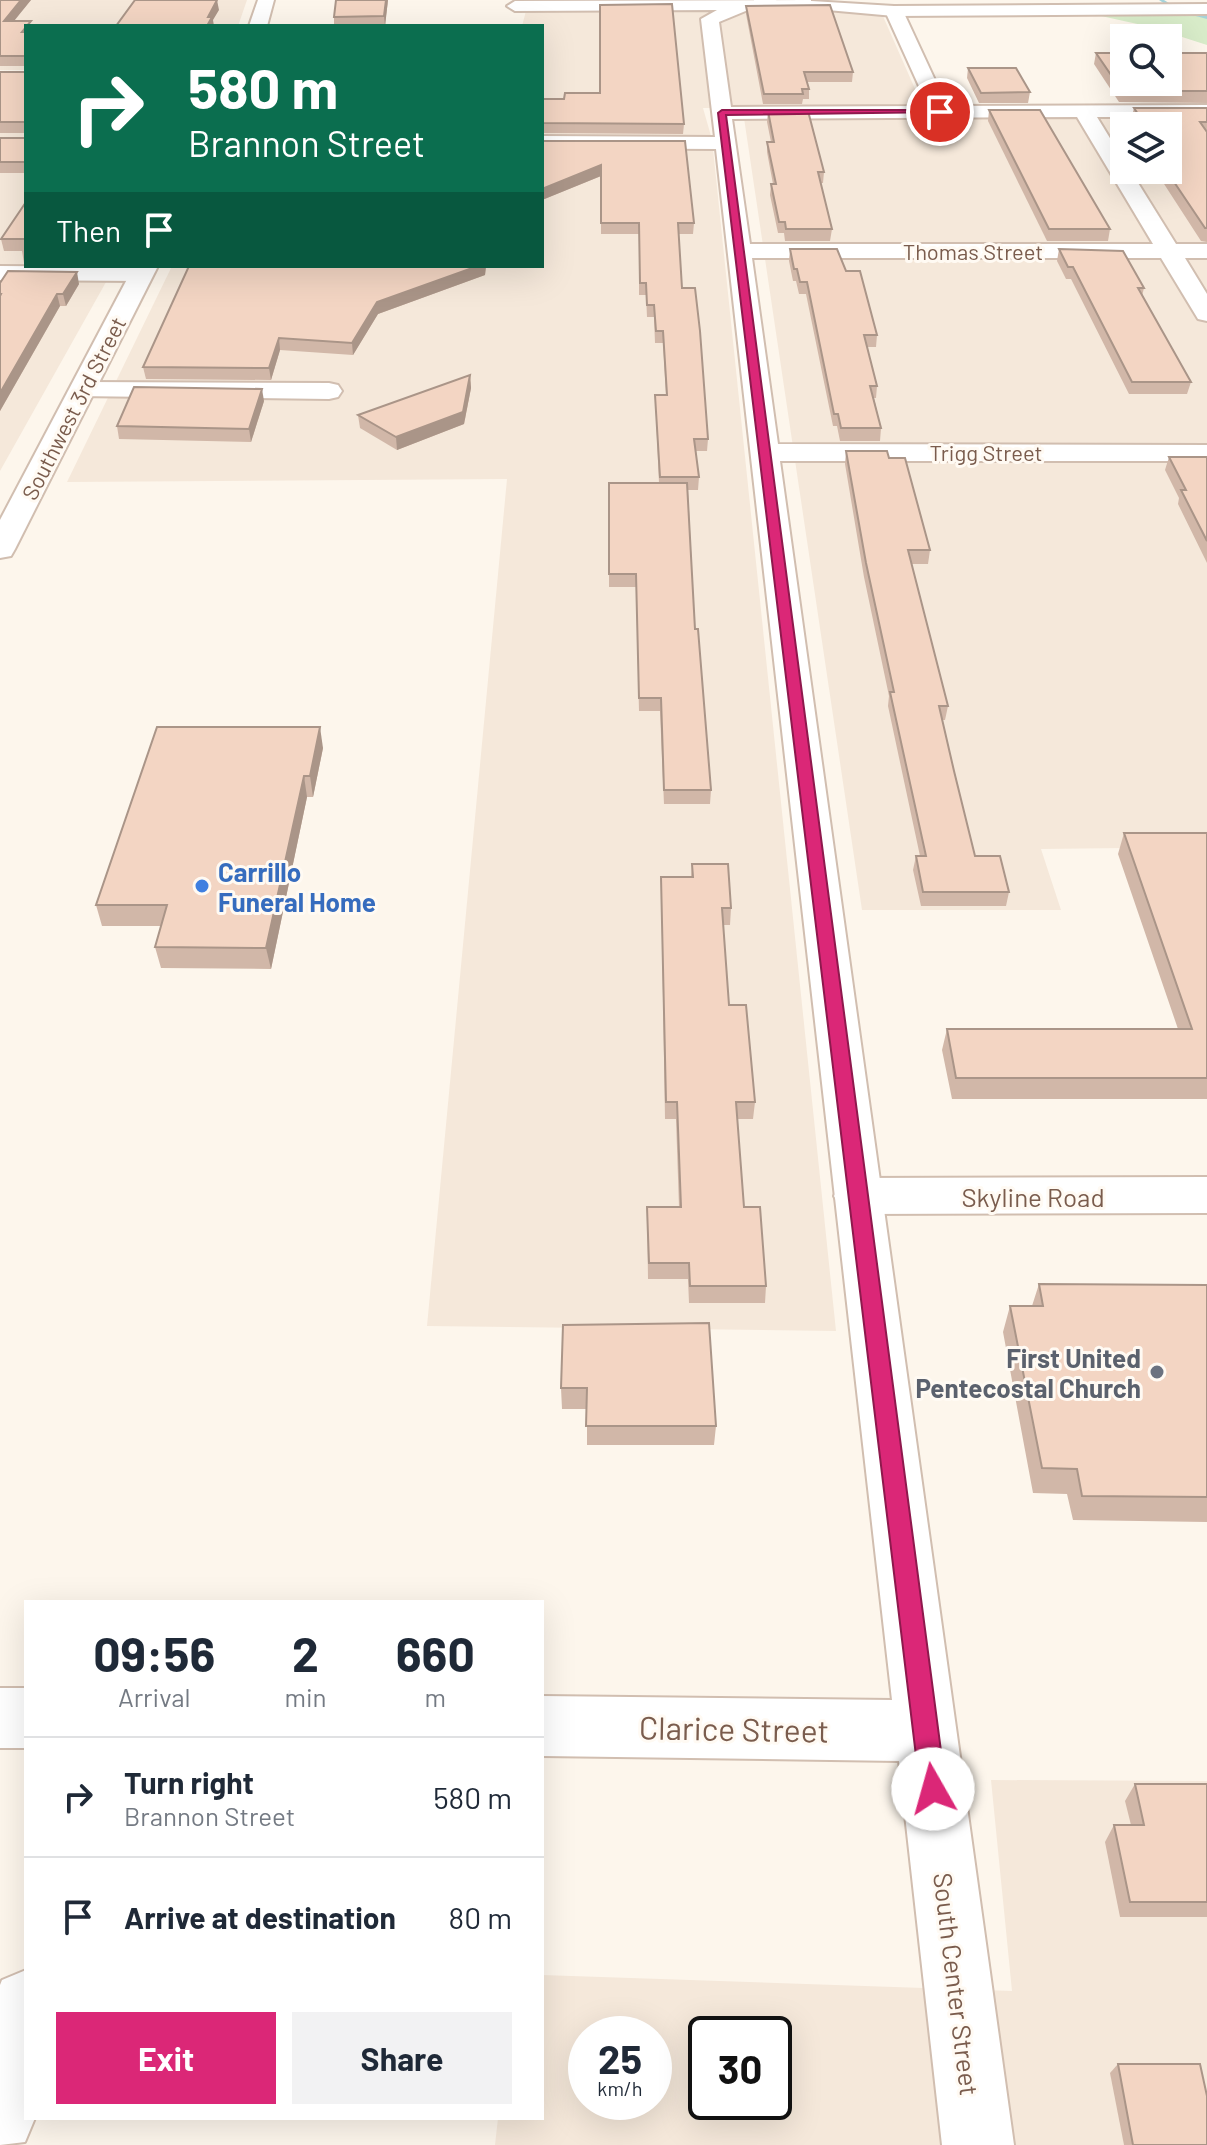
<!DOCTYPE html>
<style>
body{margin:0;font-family:Barlow,sans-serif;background:#f2f2f3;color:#1f2937;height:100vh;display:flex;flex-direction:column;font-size:30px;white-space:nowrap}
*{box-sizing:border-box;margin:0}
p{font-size:26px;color:#747a83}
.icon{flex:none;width:44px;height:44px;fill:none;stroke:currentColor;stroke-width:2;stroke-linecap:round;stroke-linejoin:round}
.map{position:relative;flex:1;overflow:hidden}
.side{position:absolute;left:24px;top:1600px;width:520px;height:520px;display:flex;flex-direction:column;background:#fff;border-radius:0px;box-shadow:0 8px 32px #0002}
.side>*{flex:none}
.guide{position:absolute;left:24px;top:24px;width:520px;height:244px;border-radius:0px;box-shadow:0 8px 32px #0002;background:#0b6e4f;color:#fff;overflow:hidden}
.fabs{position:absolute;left:1110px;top:24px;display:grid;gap:16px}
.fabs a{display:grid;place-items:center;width:72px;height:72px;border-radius:0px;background:#fff;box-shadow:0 8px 32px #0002;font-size:40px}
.speed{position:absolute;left:568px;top:2016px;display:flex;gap:16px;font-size:40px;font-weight:700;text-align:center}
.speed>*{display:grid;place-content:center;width:104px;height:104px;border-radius:50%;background:#fff;box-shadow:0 8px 32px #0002;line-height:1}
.speed small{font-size:20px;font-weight:400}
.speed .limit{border:4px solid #111;border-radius:12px;background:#fff;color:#111}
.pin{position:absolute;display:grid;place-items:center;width:68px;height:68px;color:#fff;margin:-34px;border:4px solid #fff;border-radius:50%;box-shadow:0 2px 8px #0007}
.me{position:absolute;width:88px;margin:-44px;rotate:353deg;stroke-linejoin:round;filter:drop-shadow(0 0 6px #0008)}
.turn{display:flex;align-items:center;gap:28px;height:168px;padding:0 32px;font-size:36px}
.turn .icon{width:104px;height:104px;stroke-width:2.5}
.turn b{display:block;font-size:56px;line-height:68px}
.then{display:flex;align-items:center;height:76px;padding:0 32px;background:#0003;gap:16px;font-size:30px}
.eta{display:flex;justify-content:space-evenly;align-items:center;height:136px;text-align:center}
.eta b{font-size:48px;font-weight:700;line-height:56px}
.button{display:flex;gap:16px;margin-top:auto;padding:16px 32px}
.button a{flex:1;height:92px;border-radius:0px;background:#db2777;color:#fff;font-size:32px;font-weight:700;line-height:92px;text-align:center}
.button a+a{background:#f2f2f3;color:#1f2937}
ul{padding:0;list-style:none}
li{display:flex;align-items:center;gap:24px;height:120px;padding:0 32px;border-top:2px solid #e0e1e3}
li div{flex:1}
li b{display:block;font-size:30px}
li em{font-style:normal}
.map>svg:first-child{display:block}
</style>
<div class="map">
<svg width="1207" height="2145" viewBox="0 0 1207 2145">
<rect width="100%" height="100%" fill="#fdf6ec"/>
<g fill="#f5e8da" fill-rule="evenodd">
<path d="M0 0H247L238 26H26V70H0Z"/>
<path d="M780 7 882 14 923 107 703 108 711 136 542 137V26H522L526 11Z"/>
<path d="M0 77H26V266H115L0 471Z"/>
<path d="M1207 116V847L1041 849 1061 910H862L744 118ZM1124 126H1168V170H1124Z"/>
<path d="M542 149H713L836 1331 427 1326 507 479 67 482 172 266H542Z"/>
<path d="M991 1780 1207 1781V2145H495L498 2118H542V1975L1012 1991ZM586 2034H654V2102H586ZM706 2034H774V2102H706Z"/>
</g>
<path fill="#d8ecc9" d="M1207 13V45L1151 27 1092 14Z"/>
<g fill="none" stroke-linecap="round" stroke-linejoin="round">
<g fill="#a5d3da" fill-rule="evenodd">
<path d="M1159 0H1164L1172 5 1168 6Z"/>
<path d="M1194 13 1207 16V19L1192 15Z"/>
</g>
<defs>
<g id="minor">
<path d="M811 0V7L805 8 748 10 719 22 731 107 928 106 885 11 894 6 903 11 947 106 1207 105V117H1097L1124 161V170H1130L1176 244H1207V258H1185L1207 294V321L1198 319 1161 258H752L778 444 1207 445V461H780L1014 2145H942L899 1761 542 1756V1696L892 1700 716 149 542 148V136L715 137 701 19 717 10 515 11 507 6 515 1ZM1077 117 1153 244H750L732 119Z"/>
<path d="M0 266 141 267 149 269 153 274 149 279 141 281 0 280Z"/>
<path d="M84 382 329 383 338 385 342 391 338 397 329 399 75 396 71 390 75 384Z"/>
<rect x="0" y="1688" width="26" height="60"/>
<path d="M26 1970V2118H35L25 2142 0 2145V1985L2 1980Z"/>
</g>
<g id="tertiary">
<path d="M258 0H274L267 26H249Z"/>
<path d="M754 0H777L766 7H754Z"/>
<path d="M795 0 894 6 1207 4V14L894 16 805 8 799 7Z"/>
<path d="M134 266H158L15 549 11 556 0 558V520Z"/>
<path d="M1207 1177V1213L858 1214 841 1209 834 1196 841 1183 858 1178Z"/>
</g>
</defs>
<use href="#minor" stroke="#d1beb0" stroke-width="4"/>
<use href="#tertiary" stroke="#d1beb0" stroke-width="4"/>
<use href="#minor" fill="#fff" fill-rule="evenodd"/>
<use href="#tertiary" fill="#fff" fill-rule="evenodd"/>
</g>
<g fill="#d1b7a8">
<path d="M0 0H31L13 21 26 26V173H0V138H26V133H0V72H26V66H0Z"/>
<path d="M388 0 385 26H334V17Z"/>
<path d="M746 6 853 72 852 82H807L809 89V99H803L802 104H763L746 14Z"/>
<path d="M1096 53H1207V103L1119 102 1094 64Z"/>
<path d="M968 68 1030 92 1028 103H979L967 78Z"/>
<path d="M542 99 684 124 683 134 542 133Z"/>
<path d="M1134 108H1207V242L1201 241 1155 170H1168V126H1135L1131 120Z"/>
<path d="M989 110 1110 229 1108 241H1047L988 121Z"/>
<path d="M768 111 824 172 823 183H821L832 229 830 241H785L784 233H778L770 195 771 184H773L767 152V142H771L767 122Z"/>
<path d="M542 141 694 223 693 234H678L682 288 708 439 707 451H696L699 477 698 490H688L695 629 711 790 710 804H664L660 711H639L636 587H609V483H659L655 395H666L663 343H655L654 317H647L646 295H639V234H601V176L542 200Z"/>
<path d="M26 202V263H24L22 251H4L1 239Z"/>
<path d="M790 249 846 271 877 335 876 347H867L877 386 876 398H874L881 428 880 441H840L837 426H833L806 294H799L796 281H793L789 261Z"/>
<path d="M1059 249 1144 288 1142 296 1191 382 1187 394H1129L1071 279H1066L1057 261Z"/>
<path d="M189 266H486L485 275 378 314 353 355 280 350 271 380 146 379 143 367Z"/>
<path d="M0 283 79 284 66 306H60L0 411Z"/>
<path d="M470 375 471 388 464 424 397 450 360 428 358 415Z"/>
<path d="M264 401 251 442 119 439 117 426Z"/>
<path d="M846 451 889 458 930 550 928 564H911L948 706 945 720H942L975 856 1009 892 1006 906H921L913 870 916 856H920L888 706 889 696 864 577 845 464Z"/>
<path d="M1169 457H1207V563L1178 504 1179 498 1165 470Z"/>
<path d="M323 748 313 797H307L271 969 161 968 155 947 161 926H102L96 905Z"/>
<path d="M1124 833H1207V1099H952L942 1050 947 1029H1178L1118 854Z"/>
<path d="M692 864 731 908 730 925H723L729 1005 755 1102 753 1119H737L744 1207 766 1286 765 1303H689L688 1279H648L647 1207H679L676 1119H665L661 877H691Z"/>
<path d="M1039 1284 1207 1285V1522L1073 1520 1067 1494 1033 1493 1003 1332 1010 1306H1032Z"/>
<path d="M709 1323 716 1426 714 1445H587V1409H562L561 1388Z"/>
<path d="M1135 1784H1207V1917H1120L1105 1842 1114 1825H1131L1125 1801Z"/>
<path d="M1118 2064 1207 2145H1124L1110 2073Z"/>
</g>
<g fill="#aa9588">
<path d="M21 0H31L6 31 4 21Z"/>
<path d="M217 0 219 10 213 20 214 26H207L208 17Z"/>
<path d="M386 0H388L385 26 384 16Z"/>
<path d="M601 165V176L542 200V189Z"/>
<path d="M478 266H486L485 275 378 314 353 355 352 343 377 302Z"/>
<path d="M77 272 79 284 66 306 63 294Z"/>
<path d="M57 294 60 306 0 411V393Z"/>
<path d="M279 338 280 350 271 380 269 368Z"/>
<path d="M470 375 471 388 464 424 397 450 396 437Z"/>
<path d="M262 389 264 401 251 442 249 429Z"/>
<path d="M320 727 323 748 313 797 310 776Z"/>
<path d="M304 776 307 797 271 969 266 948Z"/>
</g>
<g fill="#f3d5c3" stroke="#aa9588" stroke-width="2">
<path d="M0 0H21L4 21H31L22 32H26V162H0V138H26V122H0V72H26V56H0Z"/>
<path d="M135 0H217L208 17H212L207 26H116Z"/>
<path d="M336 0H386L384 16 334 17Z"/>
<path d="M672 4 684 124 542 123V99H564L565 93H600V5Z"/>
<path d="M830 5 853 72H804L809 89H802L803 94H764L746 6Z"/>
<path d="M1096 53H1124V82H1168V53H1207V91H1122Z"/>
<path d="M968 68H1016L1030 92 981 93Z"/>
<path d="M1134 108H1207V122H1200L1207 132V228H1205L1166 170H1168V126H1146Z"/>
<path d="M989 110H1040L1110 229H1049Z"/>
<path d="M768 111H808L824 172H818L832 229H786L785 222H779L771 184H776L767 142H774Z"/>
<path d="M542 141H685L694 223H678L682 288H695L700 331 708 439H694L699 477H660L655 395H667L663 331H656L654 305H647L646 283H640L639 223H601V165L542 189Z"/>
<path d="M26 202V239H1Z"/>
<path d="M790 249H837L846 271H860L877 335H864L877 386H870L881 428H841L838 414H834L807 282H800L797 269H794Z"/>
<path d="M1059 249 1123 251 1144 288H1138L1191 382H1132L1073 267H1068Z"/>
<path d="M189 266H478L377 302 352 343 279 338 269 368 143 367Z"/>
<path d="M8 271 77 272 63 294H57L0 393V296L1 294H0V283Z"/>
<path d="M470 375 463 412 396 437 358 415Z"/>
<path d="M134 387 262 389 249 429 117 426Z"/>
<path d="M846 451H887L889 458H905L930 550H908L948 706H939L954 771 975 856H1000L1009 892H923L916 856H926L890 692H894L866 563Z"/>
<path d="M1169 457H1207V541L1181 490H1186Z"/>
<path d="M609 483H687L695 629H698L711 790H664L661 698H639L636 574H609Z"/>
<path d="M157 727H320L310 776H304L266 948 155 947 167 905H96Z"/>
<path d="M1124 833H1207V1078H956L947 1029H1192Z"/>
<path d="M692 864H728L731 908H722L729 1005H746L755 1102H736L744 1207H760L766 1286H690L689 1263H649L647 1207H681L677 1102H666L661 877H693Z"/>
<path d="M1039 1284 1207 1285V1497L1082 1496 1077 1469 1042 1468 1010 1306H1043Z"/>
<path d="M709 1323 716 1426H586L587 1388H561L563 1325Z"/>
<path d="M1135 1784H1207V1902H1130L1114 1825H1144Z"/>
<path d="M1118 2064H1200L1207 2096V2145H1133Z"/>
</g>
<path fill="#db2777" stroke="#8e194d" stroke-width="2" d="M722 110H940L944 112 726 115 946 1789 942 1798 933 1801 924 1798 920 1789 718 113Z"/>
<circle fill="#3f7fe0" stroke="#fffaf3" stroke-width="3" cx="202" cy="886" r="8"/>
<circle fill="#6b7280" stroke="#fffaf3" stroke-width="3" cx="1157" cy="1372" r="8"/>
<g text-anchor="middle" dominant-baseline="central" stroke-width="6" stroke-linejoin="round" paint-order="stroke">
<g font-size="22" fill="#7a5c4d" stroke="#fffaf3">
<text x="973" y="251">Thomas Street</text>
<text transform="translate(73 408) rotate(-63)">Southwest 3rd Street</text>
<text x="986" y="452">Trigg Street</text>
</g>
<g font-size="26" font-weight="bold" fill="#366cbe" stroke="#fffaf3" text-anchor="start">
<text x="218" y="871">Carrillo<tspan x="218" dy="30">Funeral Home</tspan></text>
</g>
<g font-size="26" fill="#7a5c4d" stroke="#fffaf3">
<text x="1033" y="1196">Skyline Road</text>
<text transform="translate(957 1984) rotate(83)">South Center Street</text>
</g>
<g font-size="26" font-weight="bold" fill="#5b616d" stroke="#fffaf3" text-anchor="end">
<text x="1141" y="1357">First United<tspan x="1141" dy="30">Pentecostal Church</tspan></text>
</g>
<g font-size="32" fill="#7a5c4d" stroke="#fffaf3">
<text transform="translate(734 1728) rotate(1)">Clarice Street</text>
</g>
</g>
</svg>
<div class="fabs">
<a><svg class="icon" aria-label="search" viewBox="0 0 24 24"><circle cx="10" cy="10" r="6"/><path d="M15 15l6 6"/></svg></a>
<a><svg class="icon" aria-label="layers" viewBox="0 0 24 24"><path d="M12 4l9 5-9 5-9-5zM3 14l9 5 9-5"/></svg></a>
</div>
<div class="speed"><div>25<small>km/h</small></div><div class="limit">30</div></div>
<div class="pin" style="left:940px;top:112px;background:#d93025"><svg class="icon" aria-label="arrive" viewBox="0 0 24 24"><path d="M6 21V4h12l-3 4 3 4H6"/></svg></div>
<svg class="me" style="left:933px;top:1789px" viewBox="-20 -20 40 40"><circle r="19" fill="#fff"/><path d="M0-13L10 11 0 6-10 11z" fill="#db2777"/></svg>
<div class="guide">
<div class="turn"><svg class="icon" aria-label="right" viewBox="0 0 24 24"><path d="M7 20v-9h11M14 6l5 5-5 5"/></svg><div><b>580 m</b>Brannon Street</div></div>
<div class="then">Then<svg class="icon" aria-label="arrive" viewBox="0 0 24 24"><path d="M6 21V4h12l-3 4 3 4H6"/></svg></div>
</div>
<section class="side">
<div class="eta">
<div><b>09:56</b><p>Arrival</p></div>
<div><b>2</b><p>min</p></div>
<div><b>660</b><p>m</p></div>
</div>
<ul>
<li><svg class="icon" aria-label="right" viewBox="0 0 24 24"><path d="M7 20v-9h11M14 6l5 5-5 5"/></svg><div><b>Turn right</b><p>Brannon Street</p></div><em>580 m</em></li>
<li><svg class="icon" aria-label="arrive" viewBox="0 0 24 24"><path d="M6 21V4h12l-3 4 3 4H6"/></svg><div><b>Arrive at destination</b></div><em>80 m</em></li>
</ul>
<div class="button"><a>Exit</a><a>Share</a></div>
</section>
</div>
